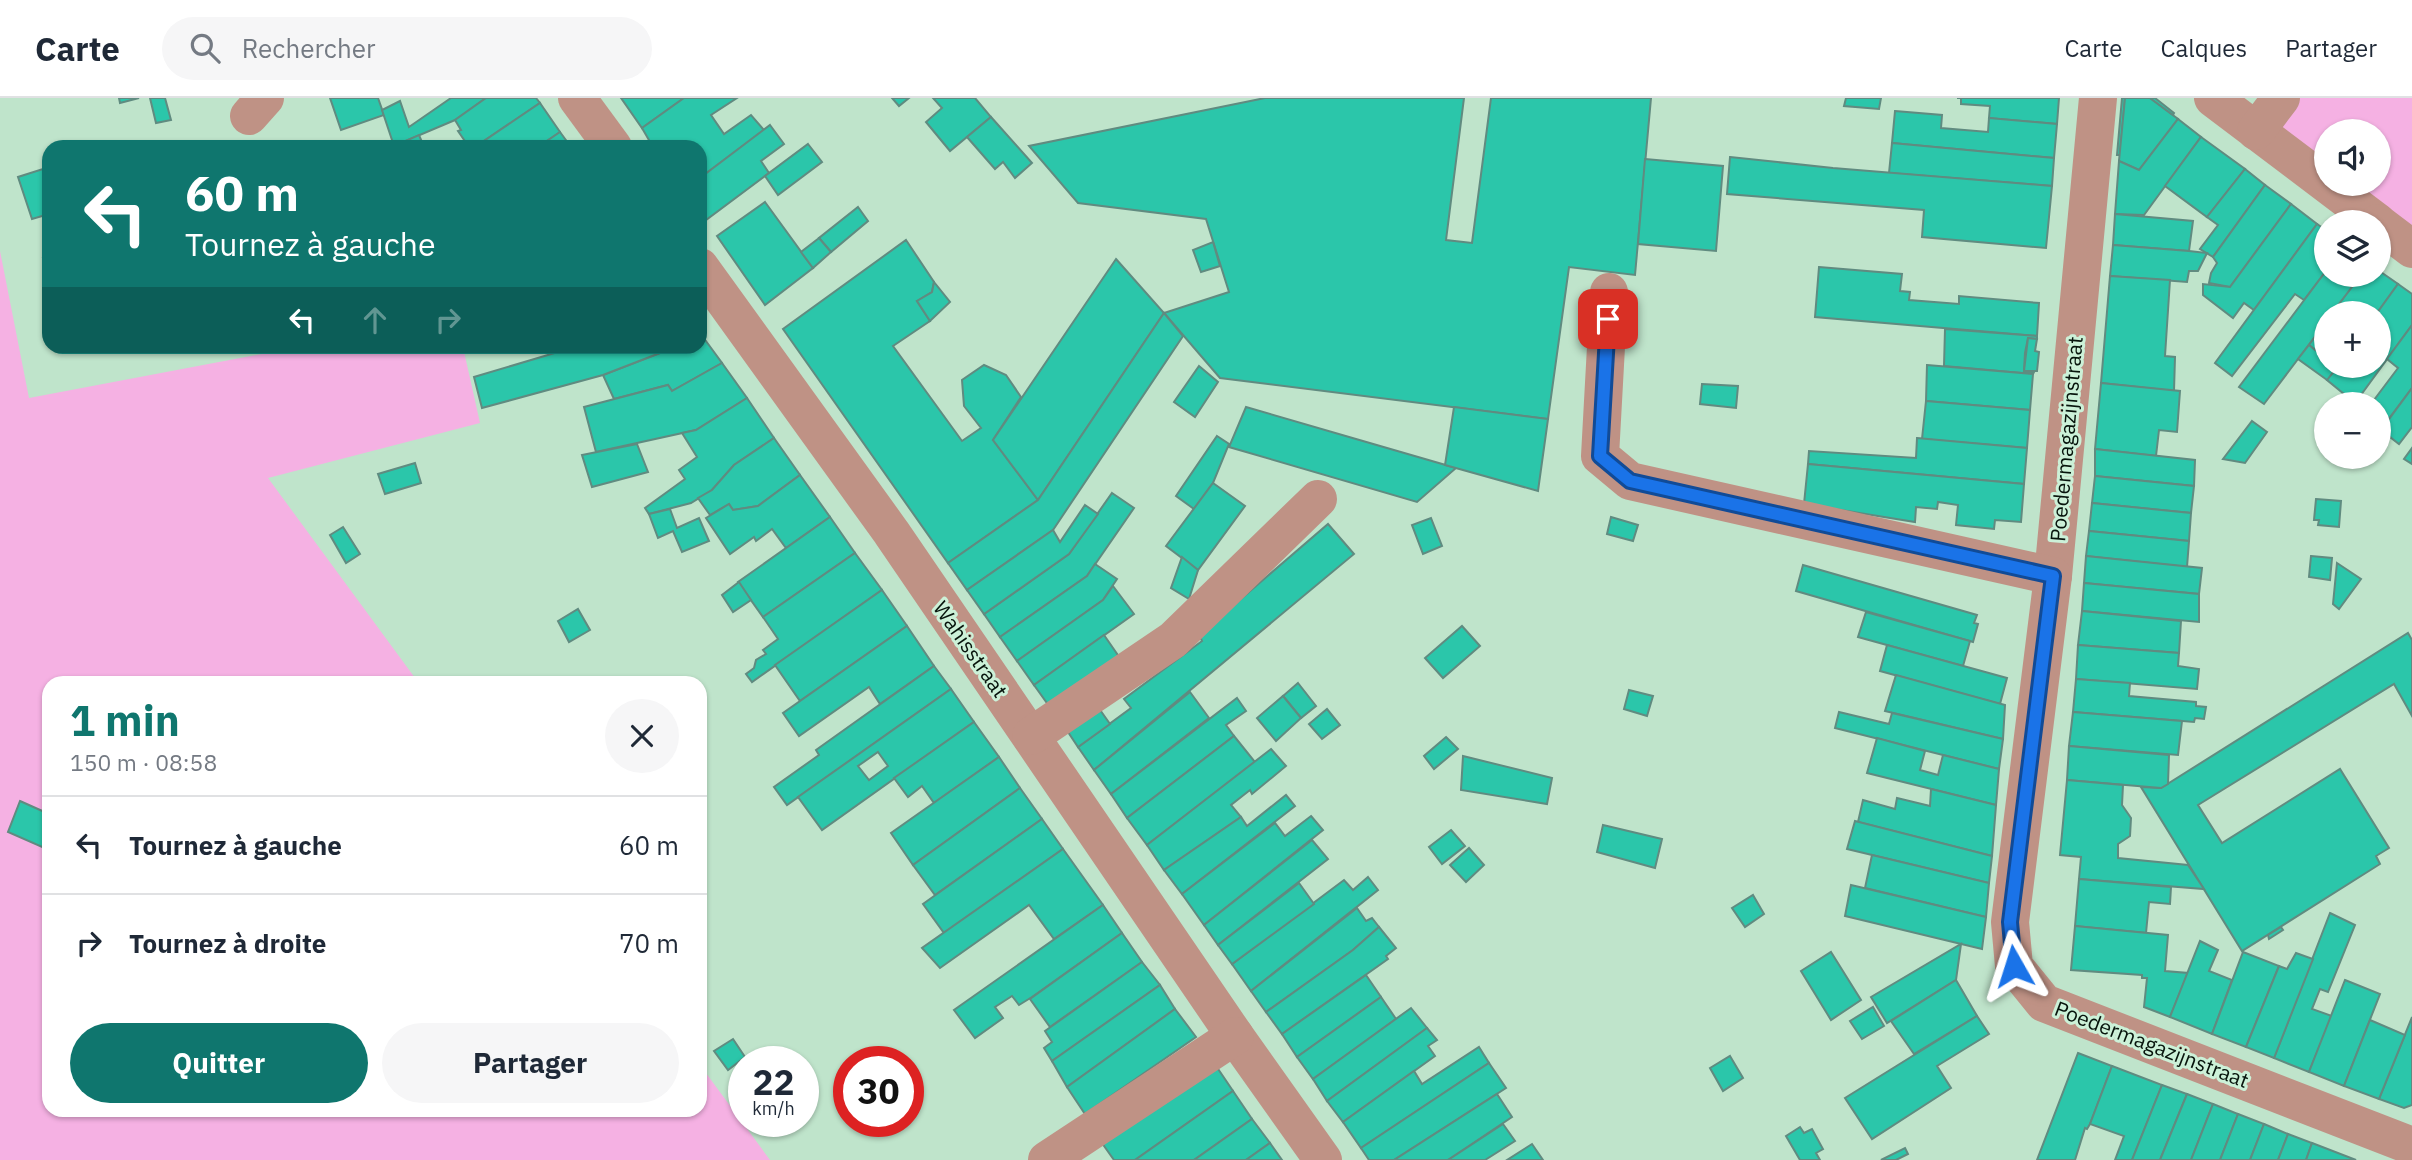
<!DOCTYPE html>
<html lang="fr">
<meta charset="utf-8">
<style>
body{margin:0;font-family:"IBM Plex Sans",sans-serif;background:#f6f6f7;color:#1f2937;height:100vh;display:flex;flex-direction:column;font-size:26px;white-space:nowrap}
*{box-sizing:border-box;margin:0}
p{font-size:23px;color:#747a83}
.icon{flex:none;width:38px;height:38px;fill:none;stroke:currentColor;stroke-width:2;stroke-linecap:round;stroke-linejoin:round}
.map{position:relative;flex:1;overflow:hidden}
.side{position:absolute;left:42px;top:578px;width:665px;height:441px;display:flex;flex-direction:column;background:#fff;border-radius:21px;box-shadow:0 2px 5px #0004}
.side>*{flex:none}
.hud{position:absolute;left:42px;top:42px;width:665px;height:214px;border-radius:21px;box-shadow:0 2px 5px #0004;background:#0f766e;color:#fff;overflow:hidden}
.buttons{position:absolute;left:2314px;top:21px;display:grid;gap:14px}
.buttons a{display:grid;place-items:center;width:77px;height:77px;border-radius:50%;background:#fff;box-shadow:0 2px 5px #0004;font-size:35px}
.speed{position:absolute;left:728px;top:948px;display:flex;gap:14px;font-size:35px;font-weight:700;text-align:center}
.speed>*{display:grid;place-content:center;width:91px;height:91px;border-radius:50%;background:#fff;box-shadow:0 2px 5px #0004;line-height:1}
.speed small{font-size:18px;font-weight:400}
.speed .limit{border:10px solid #d22;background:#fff;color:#111}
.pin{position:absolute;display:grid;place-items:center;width:60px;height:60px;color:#fff;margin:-30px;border-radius:14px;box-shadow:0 4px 10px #0006}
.me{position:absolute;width:77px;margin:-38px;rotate:354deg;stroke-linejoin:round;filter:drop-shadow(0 0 5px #0008)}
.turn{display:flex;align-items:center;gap:24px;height:147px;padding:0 28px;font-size:32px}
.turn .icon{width:91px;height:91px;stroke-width:2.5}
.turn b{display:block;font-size:49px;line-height:60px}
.lanes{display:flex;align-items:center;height:66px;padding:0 28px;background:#0003;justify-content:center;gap:35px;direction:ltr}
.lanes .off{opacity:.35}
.round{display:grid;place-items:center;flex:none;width:74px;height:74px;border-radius:37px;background:#f6f6f7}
.headline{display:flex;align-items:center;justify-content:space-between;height:119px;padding:0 28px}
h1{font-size:42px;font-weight:700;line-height:52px;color:#0f766e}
.button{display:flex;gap:14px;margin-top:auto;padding:14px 28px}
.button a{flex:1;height:80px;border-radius:42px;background:#0f766e;color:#fff;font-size:28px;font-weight:700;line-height:80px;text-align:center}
.button a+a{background:#f6f6f7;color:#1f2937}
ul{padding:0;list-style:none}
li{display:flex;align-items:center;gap:21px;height:98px;padding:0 28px;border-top:2px solid #e0e1e3}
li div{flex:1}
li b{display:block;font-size:26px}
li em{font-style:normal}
header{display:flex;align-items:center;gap:42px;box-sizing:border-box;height:98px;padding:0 35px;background:#fff;border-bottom:2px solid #e0e1e3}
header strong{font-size:33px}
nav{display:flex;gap:38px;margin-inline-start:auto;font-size:24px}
.search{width:490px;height:63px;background:#f6f6f7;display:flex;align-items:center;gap:18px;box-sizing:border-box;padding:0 24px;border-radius:38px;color:#747a83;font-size:26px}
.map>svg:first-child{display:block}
</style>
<header>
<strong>Carte</strong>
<div class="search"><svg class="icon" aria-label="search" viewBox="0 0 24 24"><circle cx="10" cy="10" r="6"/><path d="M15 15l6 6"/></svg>Rechercher</div>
<nav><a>Carte</a><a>Calques</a><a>Partager</a></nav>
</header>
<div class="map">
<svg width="2412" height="1062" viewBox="0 0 2412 1062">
<rect width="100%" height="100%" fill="#bfe4cb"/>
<g fill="#f5b1e3">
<path d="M2296 0H2412V128L2355 86H2378V33H2326V64L2276 27Z"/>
<path d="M0 153 29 300 299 249H463L480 325 268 380 418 584H49V1012H700V967L770 1062H0Z"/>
</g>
<g fill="#2bc6aa" stroke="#608b80" stroke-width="2" fill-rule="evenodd">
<path d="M119 0H139L120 5Z"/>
<path d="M150 0H165L171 22 156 25Z"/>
<path d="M330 0H378L384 17 341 32Z"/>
<path d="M451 0H486L455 22 394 48 382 12 400 3 409 29Z"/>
<path d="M486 0H536L540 5 475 49H469L458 33 461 32 455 22Z"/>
<path d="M621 0H684L642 30Z"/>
<path d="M684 0H737L711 17 724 36 751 17 764 32 700 80V49H653L642 30Z"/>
<path d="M892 0H909L899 8Z"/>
<path d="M933 0H975L991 19 950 53 926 24 942 10Z"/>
<path d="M1265 0H1464L1446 142 1472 145 1491 0H1651L1635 177 1569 169 1548 321 1220 280 1164 215 1229 194 1206 121 1078 105 1029 48Z"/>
<path d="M1846 0H1881L1879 11 1844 8Z"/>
<path d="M1957 0H2059L2057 26 1989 20 1990 8 1961 6V0Z"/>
<path d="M2122 0H2125L2120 57H2117Z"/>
<path d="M2125 0H2150L2178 21 2139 72 2119 63Z"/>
<path d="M2150 0H2155L2174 15 2173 17Z"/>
<path d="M540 5 560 34 538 49H475Z"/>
<path d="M1895 13 1942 17 1941 30 1988 34 1989 20 2057 26 2054 60 1892 45Z"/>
<path d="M991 19 1032 65 1015 80 1003 64 995 71 967 39Z"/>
<path d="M2178 21 2201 39 2144 117 2115 116 2119 63 2139 72Z"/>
<path d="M770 27 784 46 761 63 769 75 706 122 700 113V80Z"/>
<path d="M560 34 571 49H538Z"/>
<path d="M419 37 424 49H395L394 48Z"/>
<path d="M2201 39 2245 71 2207 119 2165 88Z"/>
<path d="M1892 45 2054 60 2052 88 1889 75Z"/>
<path d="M808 46 822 64 778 97 765 78Z"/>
<path d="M1730 59 1833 70 2052 88 2046 150 1922 139 1924 112 1727 96Z"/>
<path d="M1645 61 1723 68 1716 153 1638 146Z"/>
<path d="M49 69V116L32 121 18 79Z"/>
<path d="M2245 71 2265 87 2213 159 2200 151 2218 127 2207 119Z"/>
<path d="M2265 87 2291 106 2230 189 2209 185 2211 175 2217 165 2213 159Z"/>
<path d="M765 104 813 170 765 207 717 138Z"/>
<path d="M2291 106 2317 126 2254 212 2244 205 2233 220 2203 197V186L2230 189Z"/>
<path d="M858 109 868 123 831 154 819 140Z"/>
<path d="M2115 116 2193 123 2189 153 2113 147Z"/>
<path d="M2317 126 2326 132V173L2304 202 2295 196 2232 278 2215 265Z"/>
<path d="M819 140 831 154 813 170 801 154Z"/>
<path d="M906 142 934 184 932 194 917 203 930 223 893 248 962 343 981 330 964 308 962 282 984 267 1006 277 1021 299 993 342 1038 402 948 465 783 231Z"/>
<path d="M1213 144 1220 168 1201 174 1193 152Z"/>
<path d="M2113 147 2189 153 2207 155 2198 173H2189L2187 184 2110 178Z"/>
<path d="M49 159V187L43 160Z"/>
<path d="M1116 161 1164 215 1038 402 993 342Z"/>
<path d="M1819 169 1902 176 1900 193 1910 194 1909 202 1959 206V198L2039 205 2037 238 1815 219Z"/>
<path d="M2378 172 2398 186 2377 215H2332L2361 177H2378Z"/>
<path d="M2326 173V177H2361L2332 215H2326V224L2264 306 2239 289Z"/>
<path d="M2110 178 2170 182 2165 258 2175 259 2174 293 2101 285Z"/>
<path d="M934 184 950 204 930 223 917 203 932 194Z"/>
<path d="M2398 186 2412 196V227L2355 305 2327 282 2338 268H2378L2377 215Z"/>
<path d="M1164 215 1183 238 1053 432 967 492 948 465 1038 402Z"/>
<path d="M2326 224V248L2320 244 2315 252 2309 247Z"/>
<path d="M2412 227V290L2378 335V306H2371L2398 270 2387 261Z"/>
<path d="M1945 231 2037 238V241L2028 240 2025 255 2024 273 2034 274 2033 276 1944 268Z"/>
<path d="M703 239 722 265 672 293 668 287 614 301 603 277 678 248H700V240Z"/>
<path d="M2028 240 2037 241 2035 253 2039 254 2037 273H2024Z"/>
<path d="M2320 244 2326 248V268H2338L2327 282 2298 261 2309 247 2315 252Z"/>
<path d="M578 248H678L603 277 482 310 474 279Z"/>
<path d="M722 265 747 300 696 332 596 354 584 309 668 287 672 293Z"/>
<path d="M1927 267 2033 276 2030 312 1926 303Z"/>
<path d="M1199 268 1218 284 1195 319 1174 304Z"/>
<path d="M2101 285 2180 293 2177 334 2159 332 2156 358 2095 351Z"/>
<path d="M1702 286 1738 288 1736 310 1700 306Z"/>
<path d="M2412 290V329L2399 346 2381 332Z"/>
<path d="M747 300 774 340 734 367 712 392 691 405 649 416 645 410 685 381 679 372 697 359 682 335 696 332Z"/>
<path d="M1926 303 2030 312 2027 350 1922 341Z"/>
<path d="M1246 309 1356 341 1456 370 1417 404 1229 349Z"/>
<path d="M1454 309 1548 321 1538 393 1445 367Z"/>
<path d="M2252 323 2267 334 2245 365 2223 361Z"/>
<path d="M1217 338 1229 346 1213 385 1194 411 1176 398Z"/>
<path d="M774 340 800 377 758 408 733 412 729 406 710 417 698 400 712 392 734 367Z"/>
<path d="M1917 340 2027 350 2024 386 1808 366 1809 353 1916 360Z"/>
<path d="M637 346 648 374 592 389 582 357Z"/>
<path d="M2412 350V366L2404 361Z"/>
<path d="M2095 351 2195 362 2194 388 2095 378Z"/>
<path d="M415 365 421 385 385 396 378 376Z"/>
<path d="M1808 366 2024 386 2021 424 1995 422 1994 431 1956 427 1958 407 1938 404 1937 411 1916 409 1915 424 1804 406Z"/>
<path d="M800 377 830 419 786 450 772 431 756 443 754 439 730 456 706 420 729 406 733 412 758 408Z"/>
<path d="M2095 378 2194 388 2191 415 2092 405Z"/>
<path d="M1213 385 1245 408 1198 472 1166 448Z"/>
<path d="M1112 395 1134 410 1087 478 1000 539 984 516 1069 456Z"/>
<path d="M2316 401 2341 403 2339 429 2318 427 2319 422H2314Z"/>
<path d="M2092 405 2191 415 2189 443 2089 433Z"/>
<path d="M1085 407 1098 416 1069 456 984 516 967 492 1053 432 1060 444Z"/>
<path d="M670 411 677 430 699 420 709 443 682 454 673 433 658 440 649 416Z"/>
<path d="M830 419 855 455 763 519 738 484Z"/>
<path d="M1611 419 1638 427 1633 443 1607 436Z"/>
<path d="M1431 420 1442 448 1423 456 1412 427Z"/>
<path d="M1328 426 1354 456 1094 672 1078 649 1131 610 1124 601 1202 543 1199 537Z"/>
<path d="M343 429 360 456 346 465 330 437Z"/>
<path d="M2089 433 2189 443 2187 469 2086 458Z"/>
<path d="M855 455 882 492 752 584 746 576 754 570 756 562 766 556 763 552 778 541 763 519Z"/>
<path d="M2086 458 2202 470 2199 496 2084 485Z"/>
<path d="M2311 458 2332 460 2330 482 2309 479Z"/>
<path d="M1182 459 1198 472 1189 501 1171 490Z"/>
<path d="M2337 465 2361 481 2339 511 2333 506Z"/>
<path d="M1095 466 1117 481 1103 502 1017 563 1000 539 1087 478Z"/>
<path d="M1803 467 1977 517 1974 525 1978 526 1973 544 1796 493Z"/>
<path d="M739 484 751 502 733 514 722 497Z"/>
<path d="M2084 485 2199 496V524L2082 513Z"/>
<path d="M1113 488 1134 516 1034 587 1017 563 1103 502Z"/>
<path d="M882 492 907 528 800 603 775 567Z"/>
<path d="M578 511 590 532 569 544 558 523Z"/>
<path d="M2082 513 2181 523 2179 555 2078 547Z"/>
<path d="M1866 514 1970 543 1963 568 1858 539Z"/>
<path d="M907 528 934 568 880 606 869 589 799 638 783 615Z"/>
<path d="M1462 528 1480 548 1443 580 1425 560Z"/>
<path d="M2408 535 2412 542V618L2394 586 2198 707 2222 745 2340 671 2389 750 2376 758 2380 766 2242 853 2141 689 2161 690Z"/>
<path d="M1104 537 1122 563 1052 612 1034 587Z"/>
<path d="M1887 547 2007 580 2000 606 1880 573Z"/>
<path d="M2078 547 2179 555 2178 568 2199 571 2197 591 2076 581Z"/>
<path d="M934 568 951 591 787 707 774 689 819 657 816 652Z"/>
<path d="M1896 577 2005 607 2003 641 1885 613Z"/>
<path d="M2076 581 2130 585 2129 598 2196 604V608L2206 609 2204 621 2195 620 2194 624 2073 614Z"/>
<path d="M1298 585 1316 608 1301 620 1283 598Z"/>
<path d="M951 591 974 624 822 732 798 699ZM878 654 888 668 869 682 858 668Z"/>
<path d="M1629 592 1653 598 1647 618 1624 611Z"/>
<path d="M1190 594 1209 620 1111 696 1094 672Z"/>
<path d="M1283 598 1301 620 1276 643 1257 620Z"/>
<path d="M1237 600 1246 613 1226 627 1234 638 1127 720 1111 696Z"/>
<path d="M1098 609 1110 626 1078 649 1066 631Z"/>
<path d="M1327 611 1340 627 1322 641 1309 626Z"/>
<path d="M1839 614 1889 626 1892 615 2003 641 1999 671 1835 630Z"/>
<path d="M2073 614 2182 623 2178 657 2069 648Z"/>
<path d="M974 624 999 659 934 705 922 688 908 699 894 680Z"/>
<path d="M1234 638 1255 664 1147 747 1127 720Z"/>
<path d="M1446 639 1458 651 1434 671 1424 658Z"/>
<path d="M1877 640 1925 653 1920 672 1938 677 1943 657 1999 671 1996 707 1867 675Z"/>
<path d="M2069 648 2169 657 2168 686 2161 690 2067 682Z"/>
<path d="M1271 651 1286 668 1252 696 1250 692 1231 707 1241 719 1164 772 1147 747Z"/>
<path d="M1463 658 1552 680 1547 706 1461 692Z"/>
<path d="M999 659 1020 690 913 767 891 735Z"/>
<path d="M2067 682 2123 687 2122 707 2131 720 2130 738 2118 746V760L2188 767 2204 791 2079 781 2081 759 2060 757Z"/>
<path d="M1020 690 1042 721 935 797 913 767Z"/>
<path d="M1931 691 1996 707 1992 758 1858 724 1863 702 1895 711 1897 700 1930 708Z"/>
<path d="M1286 697 1295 708 1182 796 1164 772 1241 719 1247 728Z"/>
<path d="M20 703 49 716V752L8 734Z"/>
<path d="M1311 718 1323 732 1204 827 1182 796 1275 725 1285 738Z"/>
<path d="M1042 721 1063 751 944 835 923 806Z"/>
<path d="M1855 723 1992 758 1989 785 1847 751Z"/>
<path d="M1603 727 1662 741 1655 770 1597 754Z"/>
<path d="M1451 732 1465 748 1442 766 1429 749Z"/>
<path d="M1312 742 1328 761 1218 847 1204 827Z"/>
<path d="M1469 750 1484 767 1466 784 1450 767Z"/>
<path d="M1063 751 1103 807 1054 841 1029 807 940 870 922 850Z"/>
<path d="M1872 757 1989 785 1986 819 1865 790Z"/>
<path d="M1368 779 1378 792 1251 893 1232 866 1344 782 1353 792Z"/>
<path d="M2079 781 2171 789 2170 806 2149 804 2146 835 2075 828Z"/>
<path d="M1299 785 1314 806 1232 866 1218 847Z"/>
<path d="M1851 787 1986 819 1982 851 1845 818Z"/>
<path d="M1753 797 1764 816 1745 829 1732 810Z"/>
<path d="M1103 807 1122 835 1032 899 1019 907 1012 898 995 909 1003 920 975 940 954 912Z"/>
<path d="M1357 810 1366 823 1372 820 1379 829 1353 852 1266 914 1251 893Z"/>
<path d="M2330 815 2355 827 2328 894 2320 891 2312 911 2332 918 2309 974 2274 960Z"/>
<path d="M2075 828 2168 837 2165 873 2188 875 2170 919 2144 909 2147 880H2142V877L2071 872Z"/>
<path d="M1379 829 1396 850 1386 858 1388 861 1282 936 1266 914 1353 852Z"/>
<path d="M2281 829 2283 832 2269 841 2268 837Z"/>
<path d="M1122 835 1142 864 1050 929 1030 901Z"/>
<path d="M2200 843 2218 852 2209 873 2232 882 2212 936 2170 919Z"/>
<path d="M1961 846 1956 882 1887 925 1871 899Z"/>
<path d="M1831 854 1861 902 1831 922 1801 873Z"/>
<path d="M2243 854 2279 868 2246 949 2212 936Z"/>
<path d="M2296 855 2313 861 2274 960 2246 949 2279 868 2287 871Z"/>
<path d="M1142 864 1160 887 1052 963 1044 950 1052 944 1045 933Z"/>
<path d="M1366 877 1381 899 1297 959 1282 936Z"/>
<path d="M1956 882 1977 918 1914 956 1891 923Z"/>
<path d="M2345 882 2380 896 2344 988 2309 974Z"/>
<path d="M1160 887 1175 911 1067 989 1052 963Z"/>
<path d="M1381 899 1396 921 1313 981 1297 959Z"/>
<path d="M1873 909 1884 928 1862 941 1850 923Z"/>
<path d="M1411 910 1427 930 1327 1003 1313 981Z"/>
<path d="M1175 911 1196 939 1085 1016 1067 989Z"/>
<path d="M1977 918 1989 936 1937 968 1951 990 1872 1041 1845 1000Z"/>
<path d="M2412 919V1007L2404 1010 2379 1001Z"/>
<path d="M2370 922 2405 937 2379 1001 2344 988Z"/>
<path d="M1427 930 1437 942 1428 948 1435 958 1343 1024 1327 1003Z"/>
<path d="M733 941 745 959 728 972 714 953Z"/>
<path d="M1479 949 1489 965 1361 1050 1343 1024 1414 973 1422 986Z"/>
<path d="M2078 955 2112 968 2090 1026 2087 1031 2085 1030 2075 1062H2037Z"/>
<path d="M1730 958 1743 980 1723 993 1710 970Z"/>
<path d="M1210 959 1233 993 1135 1062H1114L1097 1038Z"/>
<path d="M1489 965 1506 990 1394 1062H1369L1361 1050Z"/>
<path d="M2112 968 2162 987 2132 1062H2115L2124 1038 2090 1026Z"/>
<path d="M2162 987 2187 996 2160 1062H2132Z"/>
<path d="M1233 993 1252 1021 1194 1062H1135Z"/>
<path d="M1497 996 1512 1019 1448 1062H1394Z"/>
<path d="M2187 996 2213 1006 2191 1062H2160Z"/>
<path d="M2213 1006 2238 1016 2220 1062H2191Z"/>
<path d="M2238 1016 2264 1026 2250 1062H2220Z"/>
<path d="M1252 1021 1270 1045 1246 1062H1194Z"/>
<path d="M1503 1026 1515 1043 1485 1062H1448Z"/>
<path d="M2264 1026 2288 1036 2278 1062H2250Z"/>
<path d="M1800 1029 1804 1035 1812 1031 1823 1051 1816 1055 1820 1062H1800L1786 1038Z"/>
<path d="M2288 1036 2312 1045 2306 1062H2278Z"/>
<path d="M1270 1045 1282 1062H1246Z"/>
<path d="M2312 1045 2356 1062H2306Z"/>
<path d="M1532 1046 1543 1062H1507Z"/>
<path d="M1905 1050 1908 1056 1896 1062H1881Z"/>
</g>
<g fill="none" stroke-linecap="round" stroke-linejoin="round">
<g stroke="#bf9285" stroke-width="38">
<path d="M577 0 613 49"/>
<path d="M2098 0 2053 478 2010 824 2014 868 2044 905 2412 1048"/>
<path d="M2213 0 2377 124"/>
<path d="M249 18 265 0"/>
<path d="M2256 33 2281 0"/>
<path d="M2378 125 2412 151"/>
<path d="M700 169 891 434 1235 938 1323 1062"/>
<path d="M1609 194 1600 358 1630 383 2053 478"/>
<path d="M1031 638 1173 542 1318 401"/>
<path d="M1047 1062 1235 938"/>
</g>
</g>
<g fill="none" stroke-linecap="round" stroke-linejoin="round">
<defs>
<path id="route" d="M1608 221 1600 358 1630 383 2053 478 2010 824 2014 868"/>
</defs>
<use href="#route" stroke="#114b97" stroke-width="18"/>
<use href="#route" stroke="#1a73e8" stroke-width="12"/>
</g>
<g text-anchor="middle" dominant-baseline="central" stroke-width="6" stroke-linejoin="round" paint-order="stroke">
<g font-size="21" fill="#07140c" stroke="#ccf1d8">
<text transform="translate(2066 341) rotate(-85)">Poedermagazijnstraat</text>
<text transform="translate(971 551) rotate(55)">Wahisstraat</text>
<text transform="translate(2152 946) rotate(21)">Poedermagazijnstraat</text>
</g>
</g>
</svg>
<div class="buttons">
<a><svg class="icon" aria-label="sound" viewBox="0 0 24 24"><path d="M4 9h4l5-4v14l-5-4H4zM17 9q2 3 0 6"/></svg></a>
<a><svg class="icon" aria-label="layers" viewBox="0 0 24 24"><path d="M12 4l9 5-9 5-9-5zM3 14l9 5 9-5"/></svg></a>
<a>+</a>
<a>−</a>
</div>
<div class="speed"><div>22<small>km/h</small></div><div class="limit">30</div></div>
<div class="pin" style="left:1608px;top:221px;background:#d93025"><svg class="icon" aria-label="arrive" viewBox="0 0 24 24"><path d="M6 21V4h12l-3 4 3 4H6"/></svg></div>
<svg class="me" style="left:2014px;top:868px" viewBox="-20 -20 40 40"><path d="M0-17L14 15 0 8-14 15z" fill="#1a73e8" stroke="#fff" stroke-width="4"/></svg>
<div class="hud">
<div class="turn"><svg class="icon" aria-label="left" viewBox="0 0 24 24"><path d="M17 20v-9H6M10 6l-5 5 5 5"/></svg><div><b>60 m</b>Tournez à gauche</div></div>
<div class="lanes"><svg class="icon" aria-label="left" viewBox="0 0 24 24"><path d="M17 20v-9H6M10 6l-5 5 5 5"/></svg><svg class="icon off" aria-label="ahead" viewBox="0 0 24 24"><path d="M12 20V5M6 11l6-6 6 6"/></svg><svg class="icon off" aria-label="right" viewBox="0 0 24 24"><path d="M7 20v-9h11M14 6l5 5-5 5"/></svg></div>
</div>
<section class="side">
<div class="headline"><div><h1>1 min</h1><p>150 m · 08:58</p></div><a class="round"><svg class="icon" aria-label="close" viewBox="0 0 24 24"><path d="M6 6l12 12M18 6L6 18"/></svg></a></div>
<ul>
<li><svg class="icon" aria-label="left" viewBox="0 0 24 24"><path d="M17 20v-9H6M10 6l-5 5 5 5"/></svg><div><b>Tournez à gauche</b></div><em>60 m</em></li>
<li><svg class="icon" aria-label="right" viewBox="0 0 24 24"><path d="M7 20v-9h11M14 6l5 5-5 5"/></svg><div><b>Tournez à droite</b></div><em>70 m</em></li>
</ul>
<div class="button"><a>Quitter</a><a>Partager</a></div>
</section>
</div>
